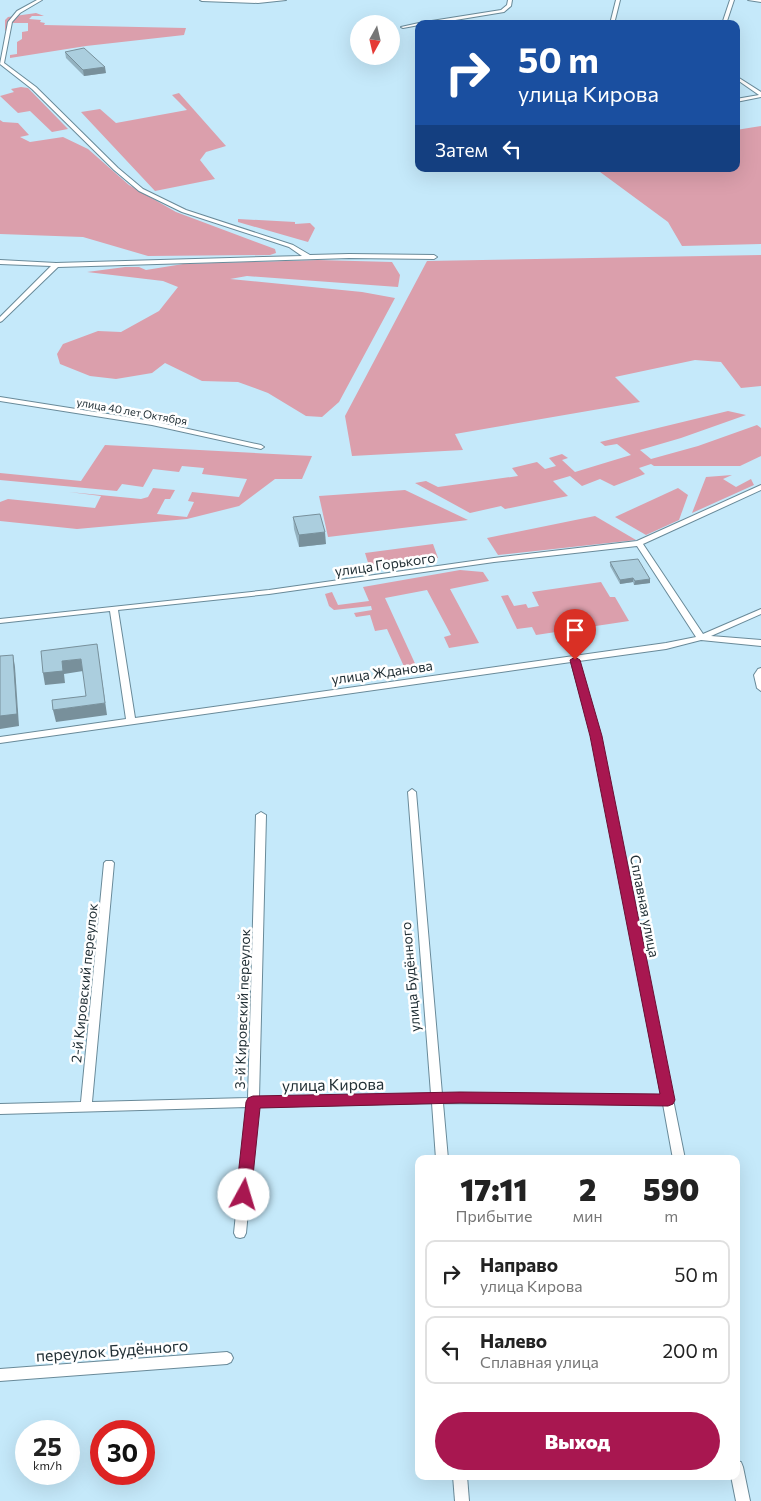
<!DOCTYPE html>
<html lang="ru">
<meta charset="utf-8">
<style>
body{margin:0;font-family:Commissioner,sans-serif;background:#f2f2f2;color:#222;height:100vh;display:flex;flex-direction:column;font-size:19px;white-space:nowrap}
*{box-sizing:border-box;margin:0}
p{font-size:16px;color:#767676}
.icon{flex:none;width:28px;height:28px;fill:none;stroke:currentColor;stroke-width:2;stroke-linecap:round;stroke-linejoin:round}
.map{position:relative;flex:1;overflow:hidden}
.sheet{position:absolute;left:415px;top:1155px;width:325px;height:325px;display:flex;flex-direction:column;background:#fff;border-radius:10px;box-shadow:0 5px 20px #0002}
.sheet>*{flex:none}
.guide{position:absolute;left:415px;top:20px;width:325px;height:152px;border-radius:10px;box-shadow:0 5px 20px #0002;background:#1a4fa0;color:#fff;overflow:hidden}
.needle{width:32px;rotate:188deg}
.controls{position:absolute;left:350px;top:15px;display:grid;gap:10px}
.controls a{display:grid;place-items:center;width:50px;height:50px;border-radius:50%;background:#fff;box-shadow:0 5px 20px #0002;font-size:25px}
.speed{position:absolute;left:15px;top:1420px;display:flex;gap:10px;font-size:25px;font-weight:700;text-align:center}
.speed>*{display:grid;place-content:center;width:65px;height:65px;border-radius:50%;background:#fff;box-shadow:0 5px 20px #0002;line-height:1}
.speed small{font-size:12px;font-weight:400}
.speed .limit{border:8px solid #d22;background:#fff;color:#111}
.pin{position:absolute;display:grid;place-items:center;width:42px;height:42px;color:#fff;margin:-51px -21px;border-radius:50% 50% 50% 0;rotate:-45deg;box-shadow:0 0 5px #0007}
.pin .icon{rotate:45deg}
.me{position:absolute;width:55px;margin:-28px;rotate:6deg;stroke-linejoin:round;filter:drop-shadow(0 0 4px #0008)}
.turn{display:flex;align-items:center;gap:18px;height:105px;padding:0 20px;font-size:22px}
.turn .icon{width:65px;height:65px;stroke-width:2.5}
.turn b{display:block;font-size:35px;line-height:42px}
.then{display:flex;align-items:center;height:48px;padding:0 20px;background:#0003;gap:10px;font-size:19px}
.eta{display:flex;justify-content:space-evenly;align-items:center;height:85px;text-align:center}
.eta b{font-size:30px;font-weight:800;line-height:35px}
.button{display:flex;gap:10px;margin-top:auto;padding:10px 20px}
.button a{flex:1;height:58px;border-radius:30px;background:#a81750;color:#fff;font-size:20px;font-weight:800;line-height:58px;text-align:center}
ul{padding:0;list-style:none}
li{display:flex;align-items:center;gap:15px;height:68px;margin:0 10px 8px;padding:0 10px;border:2px solid #e0e0e0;border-radius:10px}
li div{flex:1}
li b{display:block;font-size:19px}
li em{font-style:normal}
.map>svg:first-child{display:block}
</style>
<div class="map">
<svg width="761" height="1501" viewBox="0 0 761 1501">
<rect width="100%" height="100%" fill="#c5e9fa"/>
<g fill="#db9fac">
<path d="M36 13 44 16H32L29 19 41 20 40 22 45 23 44 25 186 28 184 35 86 46 10 58V55L17 54V42L22 39V32L28 31V23H7V30L5 31V20L8 17Z"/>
<path d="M21 87 28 88 68 129 52 132 30 111 18 113 0 96 14 92 11 89Z"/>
<path d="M179 93 226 146 206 152 200 160 215 179 155 191 81 112 100 109 116 123 187 110 172 95Z"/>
<path d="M0 120 3 122 18 123 29 135 20 137 30 142 63 137 88 149 129 185 176 212 275 249 276 253 270 255 148 256 83 237 0 234Z"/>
<path d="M761 126V244L682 246 668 222 596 169H736V130Z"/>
<path d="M238 219 295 222V224L310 223 315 228 308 242 238 222Z"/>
<path d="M761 255V386L741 388 721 362 695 360 615 377 640 402 455 434 463 450 352 456 345 416 427 261Z"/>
<path d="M318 260 392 262 400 275 398 287 247 276 230 279 362 292 395 298 339 402 322 417 306 416 268 393 238 382 202 381 165 363 152 373 116 379 90 376 60 364 57 354 63 344 98 331 121 332 159 311 178 287 163 281 87 272 125 267H139L146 270 183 264Z"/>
<path d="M728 411 746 415 681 438 640 450 651 459 698 446 757 425 761 428V456L740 466H654L651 464 639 468 645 474 614 486 600 479 582 486 570 476 553 481 568 496 505 509 501 506 470 513 415 483 426 481 438 487 518 476 512 468 537 462 545 469 556 466 549 458 562 454 568 458 562 460 575 472 631 455 617 444 605 446 600 442Z"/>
<path d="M105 445 312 456 302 479H275L239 506 187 519 77 529 0 521V502L8 499 95 508 101 496 69 492 141 499 148 497 153 488 175 490 170 499H165L157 514 187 517 194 502 188 501 192 492 239 497 247 479 202 474 204 468 182 466 179 472 153 469 143 487 122 484 117 491 0 480V473L81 481Z"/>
<path d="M732 475 723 479 736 487 751 479 754 485 692 513 706 477Z"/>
<path d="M678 488 688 495 679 520 646 535 615 517Z"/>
<path d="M405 490 468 520 328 537 319 496Z"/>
<path d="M595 516 636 540 498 555 487 538Z"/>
<path d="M433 544 438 558 420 560V563L370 569 365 553Z"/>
<path d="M460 570 483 572 489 581 450 589 479 643 449 648 444 637 451 635 427 590 385 598 418 670 406 671 387 629 375 631 370 615 356 617 354 613 372 610 371 606 334 610 329 606 325 594 332 592 338 605 369 601 363 587Z"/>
<path d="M601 582 610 597H615L629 621 536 635 532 627 517 629 501 596 508 595 514 606 526 604 528 608 539 606 532 592Z"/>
</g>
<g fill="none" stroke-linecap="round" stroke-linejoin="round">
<defs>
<g id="minor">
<path d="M37 0H42L20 13 12 22 4 63 36 87 118 168 143 189 186 210 293 245 310 255 349 254 434 255 437 257 434 259 349 258 58 267 2 321 0 322V317L51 266 0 264V260L56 263 302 256 289 247 182 212 139 191 114 170 32 89 0 64 8 22 17 11Z"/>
<path d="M200 0H286L258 3 202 1Z"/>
<path d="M508 0H512L511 6 504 12 431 24H419V25L403 28 401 27 419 23 501 10 507 5Z"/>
<path d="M616 0H620L614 24H610Z"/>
<path d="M730 0H734L726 24H722Z"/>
<path d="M748 0H761V2Z"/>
<path d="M736 76 761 92V97L736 102V99L759 95 736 79Z"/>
<path d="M0 397 152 421 261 445 264 447 261 449 152 425 0 401Z"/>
<path d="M761 485V490L643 544 703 634 761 609V614L711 636 761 640V646L701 640 666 649 579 661 600 736 685 1159H673L663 1104 443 1103 448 1159H436L432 1103 258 1107 246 1233 244 1237 240 1238 236 1237 234 1233 247 1107 0 1114V1104L81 1102 104 863 106 861H112L114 863 92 1102 248 1098 256 815 261 812 266 815 259 1098 431 1094 408 792 412 789 416 792 442 1094 661 1095 592 736 571 662 0 743V737L126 719 110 611 0 623V619L269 590 494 558 637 541ZM637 546 696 637 666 643 135 718 118 610 269 594 494 562Z"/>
<path d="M761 668V691L757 688 754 675 758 669Z"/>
<path d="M227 1352 231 1354 233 1358 231 1362 227 1364 0 1381V1369Z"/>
<path d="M736 1461 741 1462 743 1467 750 1501H736L731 1476H736Z"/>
<path d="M453 1476H467L469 1501H455Z"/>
</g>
</defs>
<use href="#minor" stroke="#698a99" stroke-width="2"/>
<use href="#minor" fill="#fff" fill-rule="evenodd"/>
</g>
<g fill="#93b1bf">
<path d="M65 52 106 73 84 76 66 58Z"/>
<path d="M293 517 326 544 299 547 294 529Z"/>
<path d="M610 562 650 579V583L634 585 633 582 620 584 610 566Z"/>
</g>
<g fill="#78909b">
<path d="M105 67 106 73 84 76 83 70Z"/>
<path d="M325 532 326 544 299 547V535Z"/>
<path d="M633 578V582L620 584V580Z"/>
<path d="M650 579V583L634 585 635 581Z"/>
<path d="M97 644 107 715 56 722 53 710 105 703Z"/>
<path d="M13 655 15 667 19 726 0 729V716Z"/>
<path d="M81 659 83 671 64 674 65 683 45 685 43 673 62 661Z"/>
</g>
<g fill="#abcede" stroke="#78909b">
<path d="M84 48 105 67 83 70 65 52Z"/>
<path d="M320 514 325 532 299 535 293 517Z"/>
<path d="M638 559 650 579 635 581 633 578 620 580 610 562Z"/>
<path d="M97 644 105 703 53 710 52 700 86 696 81 659 62 661 63 671 43 673 41 651Z"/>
<path d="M13 655 17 714 0 716V656Z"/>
</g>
<path fill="#a81750" stroke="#6d0f34" d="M575 657 580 660 602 736 675 1100 673 1104 668 1106 460 1103 260 1108 251 1195 249 1200 244 1202 238 1200 236 1195 246 1102 248 1098 253 1096 460 1092 660 1094 590 736 570 660Z"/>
<g text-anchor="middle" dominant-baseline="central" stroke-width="5" stroke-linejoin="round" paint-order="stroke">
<g font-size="11" fill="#223036" stroke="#fff">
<text transform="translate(132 411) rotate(10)">улица 40 лет Октября</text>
</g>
<g font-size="14" fill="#223036" stroke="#fff">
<text transform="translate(385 564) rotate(-8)">улица Горького</text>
<text transform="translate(382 672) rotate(-8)">улица Жданова</text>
<text transform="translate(645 906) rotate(79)">Сплавная улица</text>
<text transform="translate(410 977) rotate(-95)">улица Будённого</text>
<text transform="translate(84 983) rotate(-84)">2-й Кировский переулок</text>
<text transform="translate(242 1009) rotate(-88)">3-й Кировский переулок</text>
</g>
<g font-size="16" fill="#223036" stroke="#fff">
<text transform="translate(333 1084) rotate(-1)">улица Кирова</text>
<text transform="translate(112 1350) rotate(-4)">переулок Будённого</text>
</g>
</g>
</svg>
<div class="controls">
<a><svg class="needle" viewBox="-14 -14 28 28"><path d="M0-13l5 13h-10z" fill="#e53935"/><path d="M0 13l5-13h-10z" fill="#767676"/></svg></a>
</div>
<div class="speed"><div>25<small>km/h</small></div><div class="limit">30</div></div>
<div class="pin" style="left:575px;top:660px;background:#d93025"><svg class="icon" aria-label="arrive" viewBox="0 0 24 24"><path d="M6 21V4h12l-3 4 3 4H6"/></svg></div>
<svg class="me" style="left:244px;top:1195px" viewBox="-20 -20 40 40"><circle r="19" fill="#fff"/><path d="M0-13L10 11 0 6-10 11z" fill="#a81750"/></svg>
<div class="guide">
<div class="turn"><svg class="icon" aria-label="right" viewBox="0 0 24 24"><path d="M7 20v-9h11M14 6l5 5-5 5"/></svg><div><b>50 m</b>улица Кирова</div></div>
<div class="then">Затем<svg class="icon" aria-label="left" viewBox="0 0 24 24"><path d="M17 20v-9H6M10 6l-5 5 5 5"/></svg></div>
</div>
<section class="sheet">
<div class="eta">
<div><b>17:11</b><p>Прибытие</p></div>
<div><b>2</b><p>мин</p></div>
<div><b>590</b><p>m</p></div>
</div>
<ul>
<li><svg class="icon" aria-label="right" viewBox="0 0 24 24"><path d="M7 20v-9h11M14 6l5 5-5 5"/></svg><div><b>Направо</b><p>улица Кирова</p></div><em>50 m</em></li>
<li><svg class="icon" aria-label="left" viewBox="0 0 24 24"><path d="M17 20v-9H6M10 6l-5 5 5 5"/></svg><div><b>Налево</b><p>Сплавная улица</p></div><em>200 m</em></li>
</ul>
<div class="button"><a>Выход</a></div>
</section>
</div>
